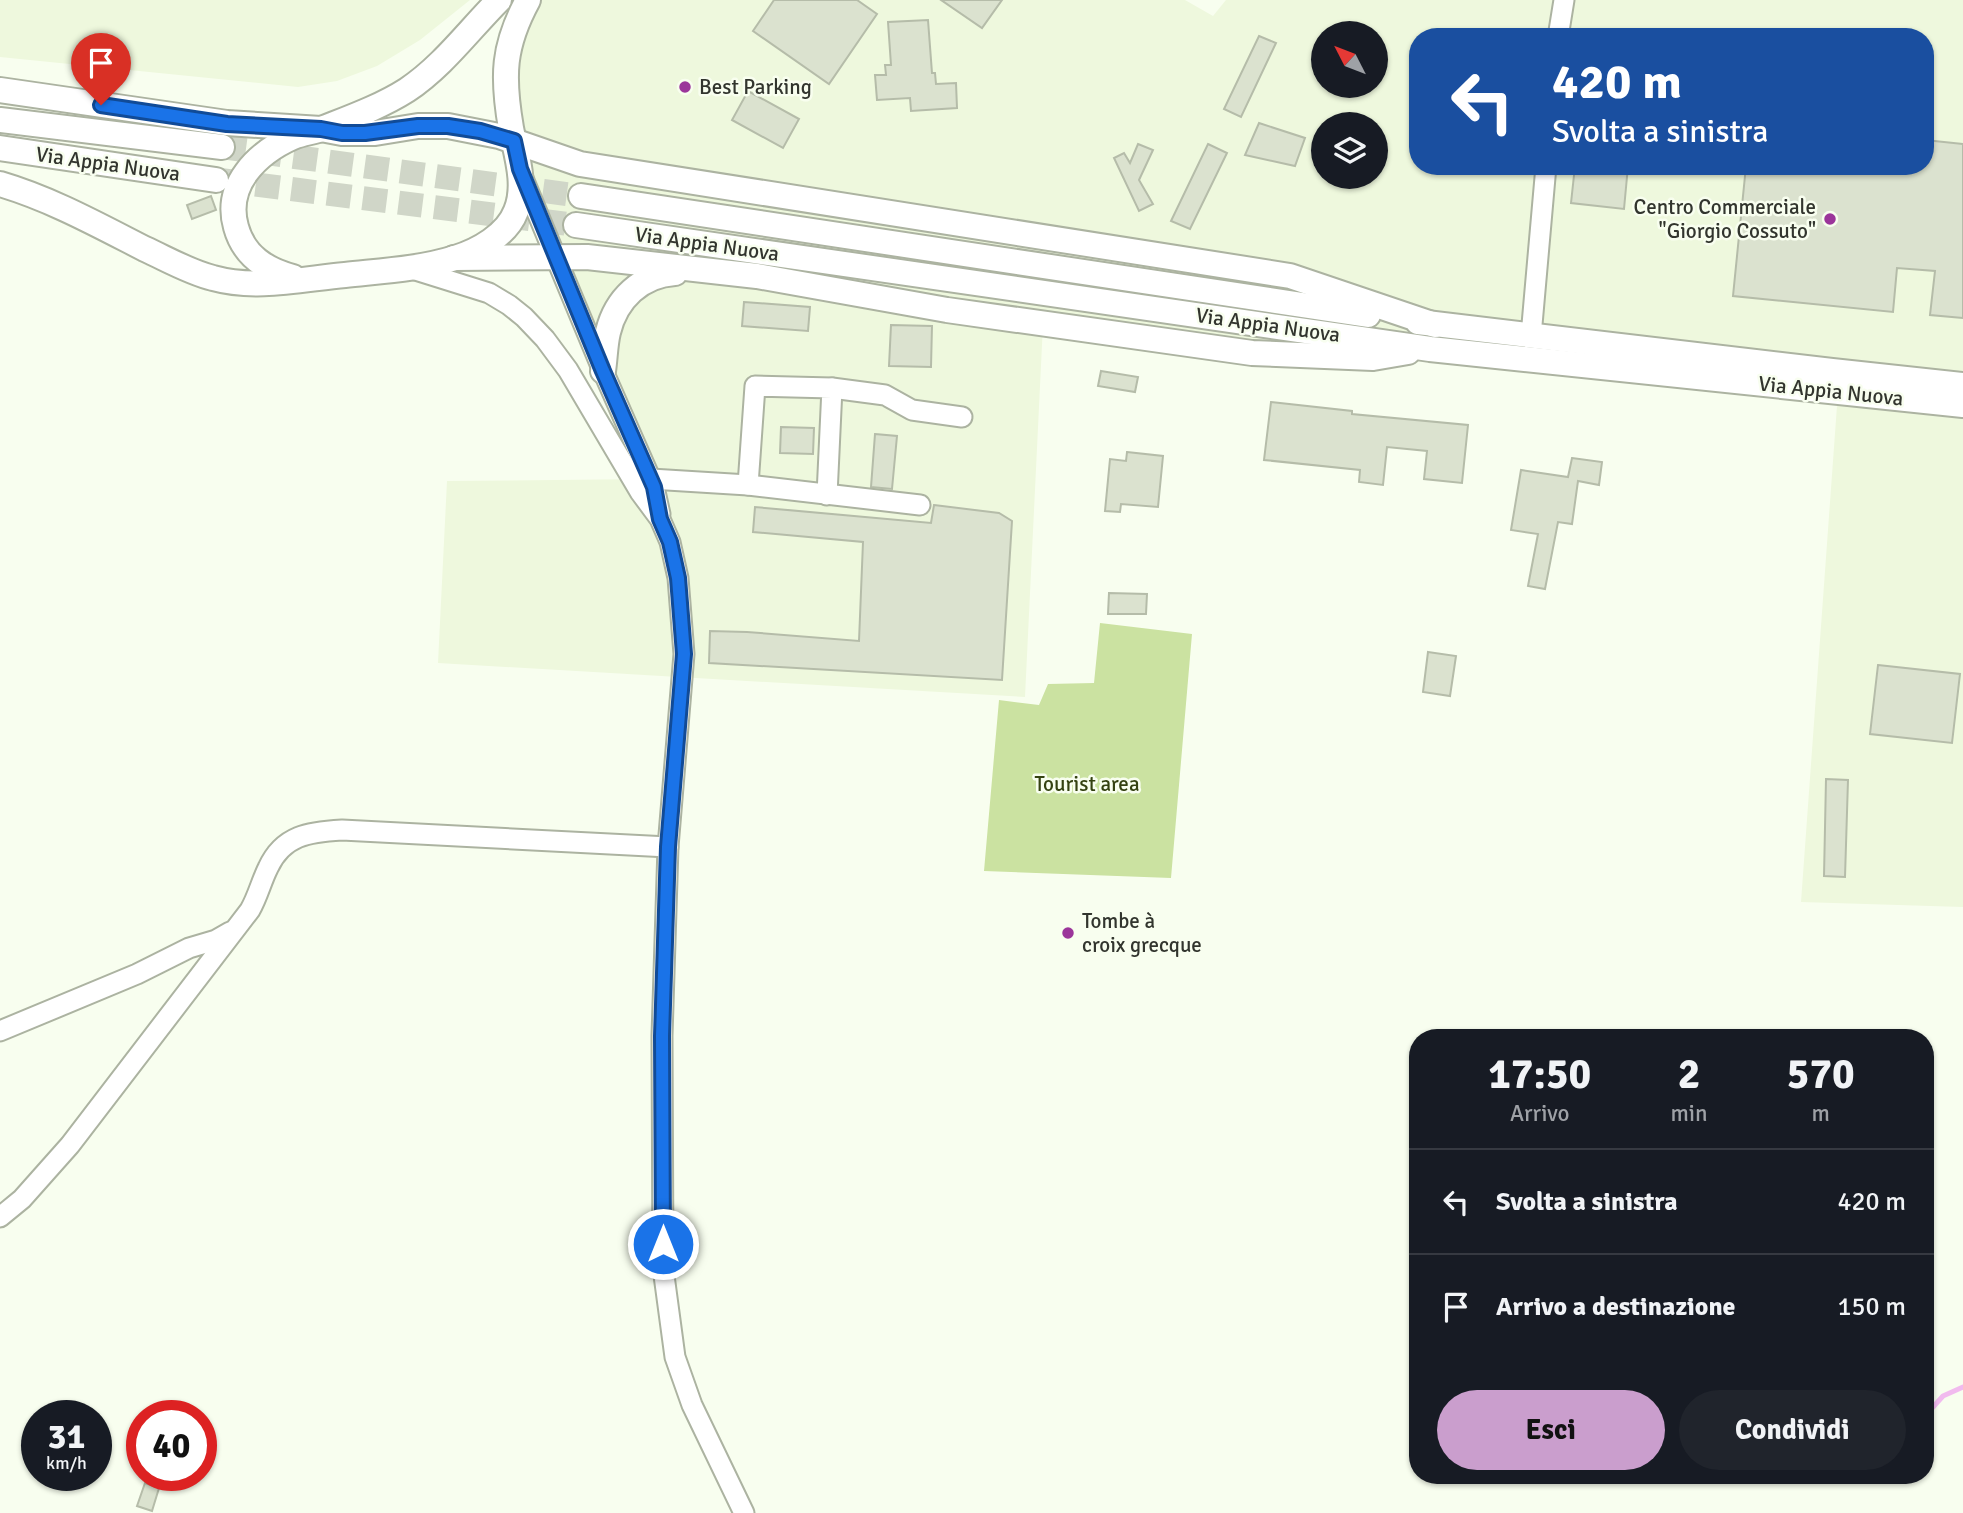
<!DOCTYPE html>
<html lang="it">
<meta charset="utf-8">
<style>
body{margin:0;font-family:Signika,sans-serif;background:#20242c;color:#f1f3f6;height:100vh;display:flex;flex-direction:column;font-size:26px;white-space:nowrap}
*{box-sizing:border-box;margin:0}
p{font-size:23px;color:#9ea1a6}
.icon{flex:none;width:38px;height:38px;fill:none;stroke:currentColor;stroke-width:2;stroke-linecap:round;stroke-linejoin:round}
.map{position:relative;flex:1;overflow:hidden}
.panel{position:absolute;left:1409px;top:1029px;width:525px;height:455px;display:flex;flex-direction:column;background:#171b24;border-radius:28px;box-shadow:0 2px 5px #0004}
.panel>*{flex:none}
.guide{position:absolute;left:1409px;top:28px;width:525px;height:147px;border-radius:28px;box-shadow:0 2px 5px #0004;background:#1a4fa0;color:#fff;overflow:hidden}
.needle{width:46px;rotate:312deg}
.fabs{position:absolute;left:1311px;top:21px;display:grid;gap:14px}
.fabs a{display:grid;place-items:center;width:77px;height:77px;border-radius:50%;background:#171b24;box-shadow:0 2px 5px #0004;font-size:35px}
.speed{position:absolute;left:21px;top:1400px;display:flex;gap:14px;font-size:35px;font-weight:700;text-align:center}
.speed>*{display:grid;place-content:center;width:91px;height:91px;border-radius:50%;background:#171b24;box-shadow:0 2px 5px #0004;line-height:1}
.speed small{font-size:18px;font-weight:400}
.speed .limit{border:10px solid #d22;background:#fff;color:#111}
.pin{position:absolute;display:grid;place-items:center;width:60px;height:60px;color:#fff;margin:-72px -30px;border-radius:50% 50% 50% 0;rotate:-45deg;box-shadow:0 0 7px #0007}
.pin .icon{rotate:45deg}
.me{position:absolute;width:77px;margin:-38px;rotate:0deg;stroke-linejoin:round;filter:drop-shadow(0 0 5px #0008)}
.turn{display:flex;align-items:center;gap:24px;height:147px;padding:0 28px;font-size:32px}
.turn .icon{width:91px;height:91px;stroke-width:2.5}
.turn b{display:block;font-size:49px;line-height:60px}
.eta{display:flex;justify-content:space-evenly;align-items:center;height:119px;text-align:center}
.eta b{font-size:42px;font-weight:700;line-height:49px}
.cta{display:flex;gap:14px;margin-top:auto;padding:14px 28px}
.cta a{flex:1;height:80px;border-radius:42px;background:#ca9ecd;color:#111;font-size:28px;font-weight:700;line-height:80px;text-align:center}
.cta a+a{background:#20242c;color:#f1f3f6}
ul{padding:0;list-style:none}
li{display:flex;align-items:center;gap:21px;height:105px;padding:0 28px;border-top:2px solid #363941}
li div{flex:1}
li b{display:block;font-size:26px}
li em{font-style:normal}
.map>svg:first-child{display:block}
</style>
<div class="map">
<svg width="1963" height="1513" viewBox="0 0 1963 1513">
<rect width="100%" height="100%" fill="#f8feef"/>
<g fill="#eef8dd" fill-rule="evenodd">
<path d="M0 0H470L420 40 377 66 337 81 298 87 0 57Z"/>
<path d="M530 0H1185L1213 16 1226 0H1963V907L1801 902 1838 392 1430 349 1373 358 1043 324 1025 697 438 663 447 481 650 479 556 258 506 88ZM1323 33H1376V86H1323ZM1418 37H1925V166H1418ZM1323 124H1376V177H1323Z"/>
</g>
<path fill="#cbe2a1" d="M1100 623 1192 634 1171 878 984 871 999 700 1039 705 1048 684 1094 683Z"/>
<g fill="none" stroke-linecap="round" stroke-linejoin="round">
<path stroke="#f1baee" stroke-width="5" d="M1925 1416 1943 1396 1963 1387"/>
</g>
<g fill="#dbe2cf" stroke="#b5bca9" stroke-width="2">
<path d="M774 0H857L877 14 829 84 753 31Z"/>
<path d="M941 0H1002L982 28Z"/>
<path d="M928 20 932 73H935L936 84 956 83 957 108 911 111 910 98 877 100 875 75H886L885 65H891L888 22Z"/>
<path d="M1259 36 1276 43 1241 117 1224 109Z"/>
<path d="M748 91 799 119 783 148 732 120Z"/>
<path d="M1259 123 1305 138 1295 166 1245 155Z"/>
<path d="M1925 140 1963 144V318L1930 315 1935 271 1897 268 1893 312 1733 296 1746 166H1925Z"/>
<path d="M1138 144 1153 150 1139 180 1153 204 1139 211 1114 158 1124 153 1130 163Z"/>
<path d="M1208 144 1227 153 1190 229 1171 221Z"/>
<path d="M1575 166H1628L1624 209 1571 203Z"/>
<path d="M211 196 216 210 192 219 187 205Z"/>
<path d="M744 302 810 307 808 331 742 326Z"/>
<path d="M891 325 932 326 931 367 889 366Z"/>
<path d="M1101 371 1138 377 1135 392 1098 386Z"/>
<path d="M1271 402 1352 411V414L1468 425 1462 483 1424 479 1427 451 1387 447 1383 485 1359 482 1360 470 1264 460Z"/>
<path d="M781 427 814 428 813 454 780 453Z"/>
<path d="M875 434 897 436 892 489 871 487Z"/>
<path d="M1127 452 1163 456 1158 507 1121 504 1120 512 1105 511 1110 459 1126 461Z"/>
<path d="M1572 458 1602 462 1599 485 1578 481 1572 524 1558 522 1545 589 1528 586 1538 534 1511 530 1521 470 1568 477Z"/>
<path d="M934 505 999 513 1012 521 1002 680 709 663 710 631 747 632 859 641 863 542 753 532 755 507 931 523Z"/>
<path d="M1109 593 1147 594 1146 614H1108Z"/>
<path d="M1428 652 1456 656 1450 696 1423 692Z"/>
<path d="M1878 665 1960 674 1952 743 1870 734Z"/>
<path d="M1826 779 1848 780 1845 877 1824 876Z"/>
<path d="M145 1483 159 1488 152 1511 137 1506Z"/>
</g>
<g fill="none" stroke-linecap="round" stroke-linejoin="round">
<g stroke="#d0d6c8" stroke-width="24" stroke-dasharray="24 12" stroke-linecap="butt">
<path d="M222 147 581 196"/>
<path d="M220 180 576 225"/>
</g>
<defs>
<g id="minor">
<path d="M1558 37 1564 0"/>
<path d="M522 176 603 371 654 487 660 514"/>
<path d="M409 268 489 293 509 305 524 317 545 339 568 370 640 492 660 519 670 542 678 578 684 654 668 847 662 1036 663 1268 675 1357 692 1405 744 1513"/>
<path d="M1531 336 1546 166"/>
<path d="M832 388 885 395 912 410 962 417"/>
<path d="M651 479 748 485 920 505"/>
<path d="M748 485 755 386 832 388 827 495"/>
<path d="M0 1031 137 974 189 948 216 940 230 932"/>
<path d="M0 1217 22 1199 70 1145 250 910C258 896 261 882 268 868 283 835 309 832 342 830L668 847"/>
</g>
<g id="major">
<path d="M0 90 227 123 321 129 342 133H375L418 126H448L499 136 580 164 1290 276 1435 325"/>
<path d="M0 120 222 147"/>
<path d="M0 148 216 180"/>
<path d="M0 184C51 199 98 225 145 249 167 259 189 272 213 278 256 290 302 279 345 275 381 271 420 269 455 258 478 251 507 235 516 211 527 185 516 154 511 128 502 76 503 46 528 0"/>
<path d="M581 196 1368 315"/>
<path d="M576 225 1430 349 1963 405"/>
<path d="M454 258 587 257 757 276 947 310 1252 353 1373 358 1408 352"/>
<path d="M293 277C266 270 244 256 236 227 224 185 257 153 293 137 303 133 314 132 324 128 352 117 382 106 407 90 443 66 469 30 499 0"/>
<path d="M1418 322 1832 371 1963 385"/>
<path d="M603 371C605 358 605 344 608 332 616 299 641 275 675 273"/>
</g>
</defs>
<use href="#minor" stroke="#acb3a1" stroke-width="23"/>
<use href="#major" stroke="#acb3a1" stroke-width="28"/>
<use href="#minor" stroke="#fff" stroke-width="19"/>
<use href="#major" stroke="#fff" stroke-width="24"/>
</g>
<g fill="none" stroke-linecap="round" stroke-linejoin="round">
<defs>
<path id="route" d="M101 105 227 124 321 129 342 133H365L418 126H448L480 131 514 141 520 169 603 371 654 487 660 519 670 542 678 578 684 654 668 847 662 1036 663 1244"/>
</defs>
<use href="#route" stroke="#114b97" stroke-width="18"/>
<use href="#route" stroke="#1a73e8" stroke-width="12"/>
</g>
<g fill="#9b359a" stroke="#f8feef" stroke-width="2.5">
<circle cx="685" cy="87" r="7"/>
<circle cx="1830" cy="219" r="7"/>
<circle cx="1068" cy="933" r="7"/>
</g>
<g text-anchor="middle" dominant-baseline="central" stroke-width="5" stroke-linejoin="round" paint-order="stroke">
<g font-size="21" fill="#32352e" stroke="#f8feef" text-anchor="start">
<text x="699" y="87">Best Parking</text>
<text x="1816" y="207" text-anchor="end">Centro Commerciale<tspan x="1816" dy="24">"Giorgio Cossuto"</tspan></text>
<text x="1082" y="921">Tombe à<tspan x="1082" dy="24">croix grecque</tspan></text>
</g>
<g font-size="21" fill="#32352e" stroke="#f8feef">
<text transform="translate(108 164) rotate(8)">Via Appia Nuova</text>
<text transform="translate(707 244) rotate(8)">Via Appia Nuova</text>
<text transform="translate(1268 325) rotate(8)">Via Appia Nuova</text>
<text transform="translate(1831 391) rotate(6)">Via Appia Nuova</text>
</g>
<g font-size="21" fill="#344211" stroke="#f8feef">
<text x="1087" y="784">Tourist area</text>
</g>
</g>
</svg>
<div class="fabs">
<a><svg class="needle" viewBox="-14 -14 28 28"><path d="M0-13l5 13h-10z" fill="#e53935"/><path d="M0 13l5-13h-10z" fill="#9ea1a6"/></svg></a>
<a><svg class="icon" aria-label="layers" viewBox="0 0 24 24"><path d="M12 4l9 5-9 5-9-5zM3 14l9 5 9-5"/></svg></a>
</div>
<div class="speed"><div>31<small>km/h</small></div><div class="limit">40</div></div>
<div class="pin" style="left:101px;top:105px;background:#d93025"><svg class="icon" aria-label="arrive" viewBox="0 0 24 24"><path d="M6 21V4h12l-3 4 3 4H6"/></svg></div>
<svg class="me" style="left:663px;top:1244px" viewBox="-20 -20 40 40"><circle r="17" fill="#1a73e8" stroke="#fff" stroke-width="3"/><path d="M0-11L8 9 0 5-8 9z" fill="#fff"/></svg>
<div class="guide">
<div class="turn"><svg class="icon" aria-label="left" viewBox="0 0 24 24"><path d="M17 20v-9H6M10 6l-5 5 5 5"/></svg><div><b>420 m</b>Svolta a sinistra</div></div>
</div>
<section class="panel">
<div class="eta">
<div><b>17:50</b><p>Arrivo</p></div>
<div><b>2</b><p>min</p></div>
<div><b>570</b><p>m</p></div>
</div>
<ul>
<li><svg class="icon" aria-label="left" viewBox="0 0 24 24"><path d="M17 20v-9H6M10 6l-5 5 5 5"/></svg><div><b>Svolta a sinistra</b></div><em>420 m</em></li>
<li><svg class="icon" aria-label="arrive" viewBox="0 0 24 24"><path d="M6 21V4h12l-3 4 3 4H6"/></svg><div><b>Arrivo a destinazione</b></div><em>150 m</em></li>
</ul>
<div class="cta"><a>Esci</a><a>Condividi</a></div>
</section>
</div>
